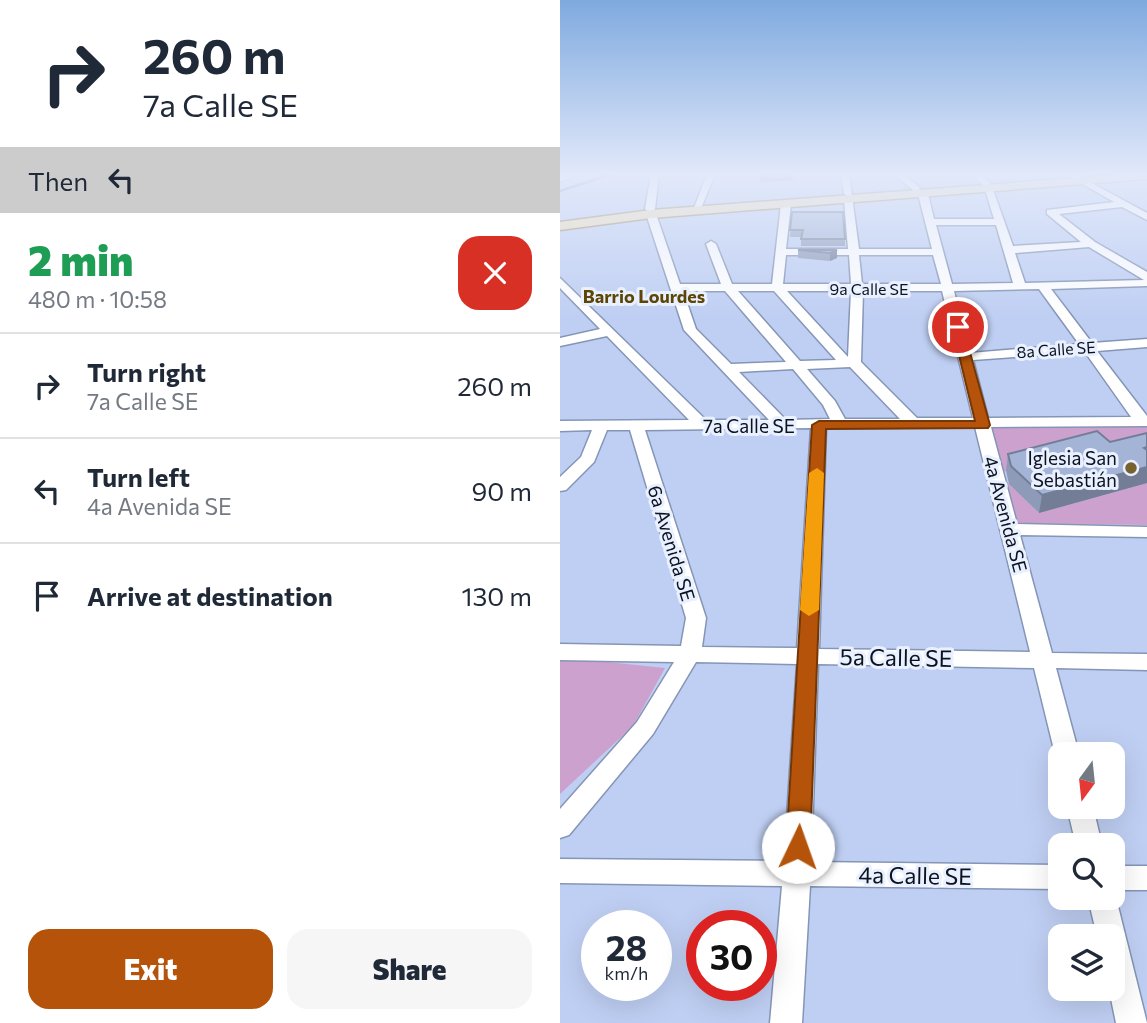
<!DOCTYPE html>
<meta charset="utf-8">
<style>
body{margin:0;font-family:Commissioner,sans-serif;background:#f6f6f7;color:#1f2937;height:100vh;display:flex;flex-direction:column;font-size:26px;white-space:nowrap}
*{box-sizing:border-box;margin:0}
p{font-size:23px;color:#747a83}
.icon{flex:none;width:38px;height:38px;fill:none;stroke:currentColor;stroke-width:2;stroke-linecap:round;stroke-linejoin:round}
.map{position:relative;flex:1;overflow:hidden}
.panel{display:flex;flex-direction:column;background:#fff;width:560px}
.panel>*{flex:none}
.top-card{background:#fff;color:#1f2937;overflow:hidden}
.needle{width:46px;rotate:195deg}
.buttons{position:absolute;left:488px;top:742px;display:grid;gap:14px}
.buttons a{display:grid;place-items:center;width:77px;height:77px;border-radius:14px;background:#fff;box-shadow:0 7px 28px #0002;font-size:35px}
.speed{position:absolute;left:21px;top:910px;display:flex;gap:14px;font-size:35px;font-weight:700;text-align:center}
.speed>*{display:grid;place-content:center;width:91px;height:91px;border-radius:50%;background:#fff;box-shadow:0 7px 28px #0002;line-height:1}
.speed small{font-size:18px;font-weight:400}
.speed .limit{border:10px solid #d22;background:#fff;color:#111}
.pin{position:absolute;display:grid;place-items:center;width:60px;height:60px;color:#fff;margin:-30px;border:4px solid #fff;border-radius:50%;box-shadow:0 2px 7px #0007}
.me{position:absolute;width:77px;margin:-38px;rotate:3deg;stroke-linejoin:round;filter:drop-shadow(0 0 5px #0008)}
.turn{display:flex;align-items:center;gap:24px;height:147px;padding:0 28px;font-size:32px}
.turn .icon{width:91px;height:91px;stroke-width:2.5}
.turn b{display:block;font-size:49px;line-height:60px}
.then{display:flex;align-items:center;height:66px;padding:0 28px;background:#0003;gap:14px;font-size:26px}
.round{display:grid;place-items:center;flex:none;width:74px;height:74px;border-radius:21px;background:#f6f6f7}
.headline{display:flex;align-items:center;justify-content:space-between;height:119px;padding:0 28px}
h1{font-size:42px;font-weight:800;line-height:52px;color:#1e9e55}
.button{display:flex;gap:14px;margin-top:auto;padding:14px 28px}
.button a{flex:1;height:80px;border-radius:21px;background:#b45309;color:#fff;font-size:28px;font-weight:800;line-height:80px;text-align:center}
.button a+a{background:#f6f6f7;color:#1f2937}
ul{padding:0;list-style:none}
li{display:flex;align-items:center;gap:21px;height:105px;padding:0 28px;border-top:2px solid #e0e1e3}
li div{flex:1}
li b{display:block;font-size:26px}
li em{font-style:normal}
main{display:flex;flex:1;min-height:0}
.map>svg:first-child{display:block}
</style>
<main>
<section class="panel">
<div class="top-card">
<div class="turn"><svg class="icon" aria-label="right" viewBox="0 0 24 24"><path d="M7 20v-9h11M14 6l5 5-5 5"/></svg><div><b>260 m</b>7a Calle SE</div></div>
<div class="then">Then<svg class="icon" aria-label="left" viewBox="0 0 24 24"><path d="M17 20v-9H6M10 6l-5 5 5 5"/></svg></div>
</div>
<div class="headline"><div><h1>2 min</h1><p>480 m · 10:58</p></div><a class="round" style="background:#d93025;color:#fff"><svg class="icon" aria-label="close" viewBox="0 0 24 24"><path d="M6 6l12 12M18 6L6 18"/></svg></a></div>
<ul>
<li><svg class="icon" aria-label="right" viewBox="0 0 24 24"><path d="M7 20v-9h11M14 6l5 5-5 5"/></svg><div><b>Turn right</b><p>7a Calle SE</p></div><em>260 m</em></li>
<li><svg class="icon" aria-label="left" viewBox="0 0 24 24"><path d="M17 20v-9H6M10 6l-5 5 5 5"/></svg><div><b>Turn left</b><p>4a Avenida SE</p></div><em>90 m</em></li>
<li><svg class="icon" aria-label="arrive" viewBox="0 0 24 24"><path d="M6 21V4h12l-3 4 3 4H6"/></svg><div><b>Arrive at destination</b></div><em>130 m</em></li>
</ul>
<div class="button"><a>Exit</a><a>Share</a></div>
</section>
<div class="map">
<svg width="587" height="1023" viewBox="0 0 587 1023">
<rect width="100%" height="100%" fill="#bfcff3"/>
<g fill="#cda1ce">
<path d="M587 423V449H534L438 473 479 513 587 483V525L457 523 438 473 427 426Z"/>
<path d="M0 657 105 668 73 726 0 794Z"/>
</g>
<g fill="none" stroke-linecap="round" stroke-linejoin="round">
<path stroke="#5f729c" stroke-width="2.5" d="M0 191 51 174"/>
<defs>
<g id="minor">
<path d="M6 174H18L0 182V176Z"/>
<path d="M91 174H99L95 209 92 211 96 214 120 284H161L146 244 151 241 156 244 172 284H212L221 204 226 201 231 204 226 249H288L284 199 288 196 284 194 281 174H289L299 249H372L358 194 363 191 368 194 374 219H434L425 189 432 187 453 246 521 242 487 214V210L554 202 505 174H515L587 213V220L562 207 499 214 535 242 587 272V286L491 289 532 343 587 339V347L537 351 587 416V426L431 427 457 524 587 527V537L460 535 492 653 587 654V670L496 668 519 754H500V761L495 754 474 668 258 664 251 862 500 865V889L250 886 242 1023H210L222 886 0 883V859L224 861 237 664 136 662 93 734 9 835 0 838V809L77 722 114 662 0 660V644L121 646 126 618 70 430H47L34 462 6 490 0 491V477L21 457 32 430 0 431V421L129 420 47 336 0 346V338L40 329 0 288V278L146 420H209L124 330 86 214 89 212 85 209ZM376 225H436L453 283 392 284ZM529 247 584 280 465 283 455 253ZM226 255H289L291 284H223ZM299 255H373L381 284H302ZM479 289 519 344 410 353 394 291ZM123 291H165L226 362 171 364 136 329ZM178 291H214L276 360 240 361ZM227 291H291L288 357ZM303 291H382L413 418H357L301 362ZM525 352 571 417 428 418 413 360ZM290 367 340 419H285L275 401 247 369ZM233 369 263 405 270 419 226 420 179 372ZM415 427 470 652 259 649 266 428ZM251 428 237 648 142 647 146 618 85 430Z"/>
<path d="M147 174H155L142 206 134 208Z"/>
<path d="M334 174H343L361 189 354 191Z"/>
<path d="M411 174H420L431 184 424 186Z"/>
<path d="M507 807H533L542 845H516Z"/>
<rect x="553" y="866" width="34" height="24"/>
<path d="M553 892 556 898 587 1023H556L549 989H553V936H537L528 898H553Z"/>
</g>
<path id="major" d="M570 174H587V179L91 218 0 230V222L91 210Z"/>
</defs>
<use href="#minor" stroke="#8595b6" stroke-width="3"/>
<use href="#major" stroke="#9c895f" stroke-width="3"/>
<use href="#minor" fill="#fff" fill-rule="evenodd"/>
<use href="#major" fill="#f2dfb4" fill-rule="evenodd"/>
</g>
<g fill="#8d9bb9">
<path d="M195 174H233V180L201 182Z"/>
<path d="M232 212 285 239V246H241V237H230Z"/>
<path d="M238 250H277V258L270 261 238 258Z"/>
<path d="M587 433V483L479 513 449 484 446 471 448 454 550 442Z"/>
</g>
<g fill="#737e96">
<path d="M200 174H233V180L201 182Z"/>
<path d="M277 250V258L270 261V253Z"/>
<path d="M587 467V483L479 513 482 495Z"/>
</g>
<g fill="#a4b4d7" stroke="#737e96" stroke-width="2">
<path d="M232 212H283L285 239H241L243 230H230Z"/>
<path d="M238 250H277L270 253Z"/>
<path d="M537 431 550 442 587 433V447L584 448 587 450V467L482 495 451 466 448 454Z"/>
</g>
<linearGradient id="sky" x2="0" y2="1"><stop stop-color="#7faadf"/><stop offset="0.55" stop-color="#e2e9fa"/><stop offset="1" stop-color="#e2e9fa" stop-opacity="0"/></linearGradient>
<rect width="587" height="317" fill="url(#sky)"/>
<path fill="#b45309" stroke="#753606" stroke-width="2" d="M398 323 403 327 430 425 428 428 266 429 250 847 247 854 238 857 230 854 226 847 252 425 259 421H415L392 327Z"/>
<path fill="#f59e0b" d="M257 468 264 473 259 610 249 616 240 610 249 473Z"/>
<circle fill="#776131" stroke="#e9f0ff" stroke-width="2.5" cx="571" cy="468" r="7"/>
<g text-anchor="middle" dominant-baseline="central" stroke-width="6" stroke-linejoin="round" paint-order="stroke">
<g font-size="16" fill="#0c121e" stroke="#e9f0ff">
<text x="309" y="288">9a Calle SE</text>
<text transform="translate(496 349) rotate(-4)">8a Calle SE</text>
</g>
<g font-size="18" font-weight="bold" fill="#5c4505" stroke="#e9f0ff">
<text x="84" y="296">Barrio Lourdes</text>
</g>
<g font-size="19" fill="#0c121e" stroke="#e9f0ff">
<text x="189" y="425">7a Calle SE</text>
<text transform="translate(446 514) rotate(75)">4a Avenida SE</text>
<text transform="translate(112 543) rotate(73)">6a Avenida SE</text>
</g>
<g font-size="19" fill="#0c121e" stroke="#e9f0ff" text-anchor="end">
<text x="557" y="457">Iglesia San<tspan x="557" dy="22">Sebastián</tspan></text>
</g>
<g font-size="23" fill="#0c121e" stroke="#e9f0ff">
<text transform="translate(336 657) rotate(1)">5a Calle SE</text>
<text transform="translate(355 875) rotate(1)">4a Calle SE</text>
</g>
</g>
</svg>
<div class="buttons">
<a><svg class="needle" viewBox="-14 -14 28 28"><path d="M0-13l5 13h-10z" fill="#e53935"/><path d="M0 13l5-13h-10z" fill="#747a83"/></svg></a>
<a><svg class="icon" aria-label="search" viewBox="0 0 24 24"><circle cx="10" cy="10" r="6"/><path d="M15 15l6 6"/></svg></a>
<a><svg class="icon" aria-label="layers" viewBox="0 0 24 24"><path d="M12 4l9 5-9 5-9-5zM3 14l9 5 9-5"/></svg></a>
</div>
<div class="speed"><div>28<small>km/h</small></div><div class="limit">30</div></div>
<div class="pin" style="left:398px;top:327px;background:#d93025"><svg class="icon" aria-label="arrive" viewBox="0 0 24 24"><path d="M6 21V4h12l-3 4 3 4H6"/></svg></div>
<svg class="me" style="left:238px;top:847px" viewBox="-20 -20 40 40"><circle r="19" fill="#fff"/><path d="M0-13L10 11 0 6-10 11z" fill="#b45309"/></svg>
</div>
</main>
